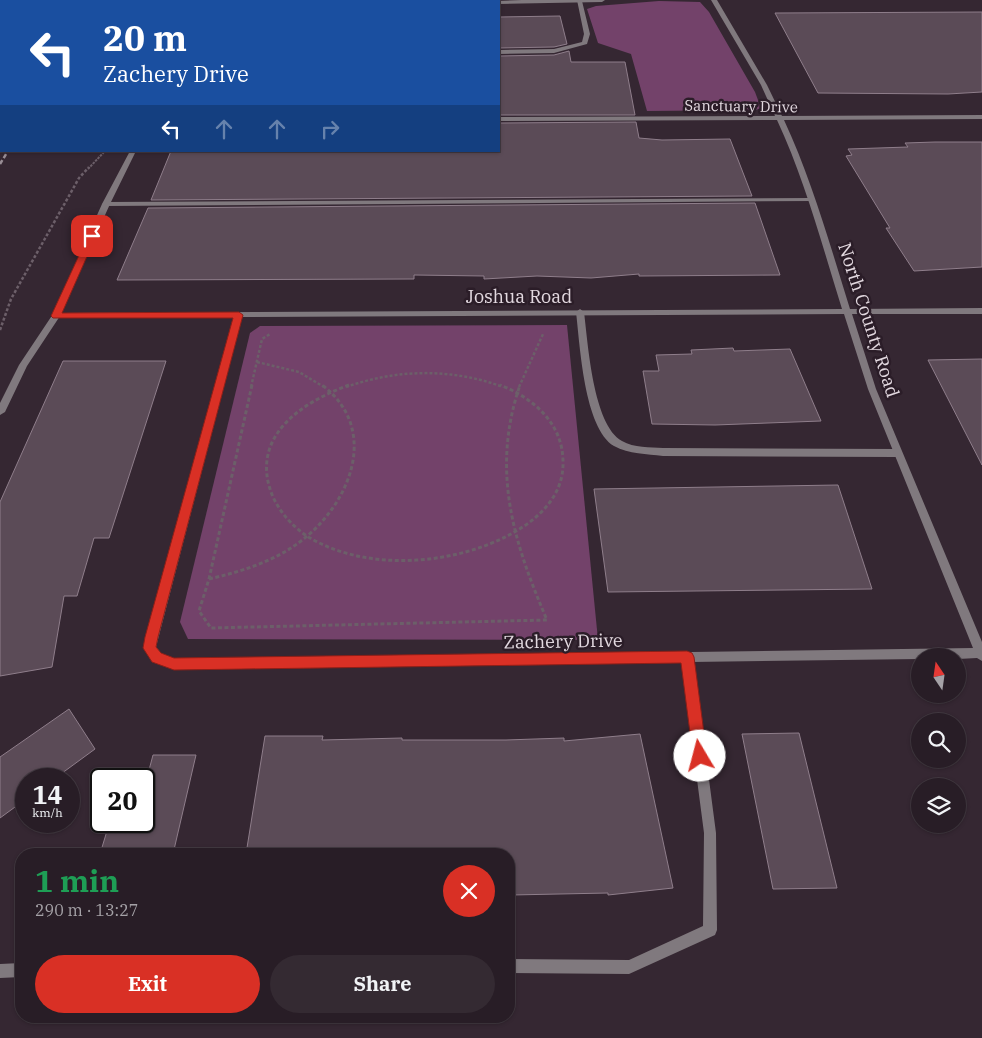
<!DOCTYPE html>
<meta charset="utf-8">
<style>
body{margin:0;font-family:"IBM Plex Serif",serif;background:#342a32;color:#f1f3f6;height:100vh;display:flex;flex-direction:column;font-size:19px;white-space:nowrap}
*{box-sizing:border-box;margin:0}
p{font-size:16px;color:#a5a2a7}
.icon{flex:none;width:28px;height:28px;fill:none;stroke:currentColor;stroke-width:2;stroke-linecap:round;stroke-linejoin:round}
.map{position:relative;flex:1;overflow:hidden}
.details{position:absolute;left:15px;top:848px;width:500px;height:175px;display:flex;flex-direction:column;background:#281d26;border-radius:20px;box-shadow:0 1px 4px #0004,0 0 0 1px #443b43}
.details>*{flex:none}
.top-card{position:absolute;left:0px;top:0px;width:500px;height:152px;box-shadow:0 1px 4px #0004,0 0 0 1px #443b43;background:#1a4fa0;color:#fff;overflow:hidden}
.needle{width:32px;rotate:347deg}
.tools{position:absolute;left:911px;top:648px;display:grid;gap:10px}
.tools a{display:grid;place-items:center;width:55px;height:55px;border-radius:50%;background:#281d26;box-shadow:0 1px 4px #0004,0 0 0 1px #443b43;font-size:25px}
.speed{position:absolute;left:15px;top:768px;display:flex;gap:10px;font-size:25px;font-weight:700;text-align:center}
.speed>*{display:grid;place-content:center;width:65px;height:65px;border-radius:50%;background:#281d26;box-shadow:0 1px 4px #0004,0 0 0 1px #443b43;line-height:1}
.speed small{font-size:12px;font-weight:400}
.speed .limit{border:2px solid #111;border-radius:8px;background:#fff;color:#111}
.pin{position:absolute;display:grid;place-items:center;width:42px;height:42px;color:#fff;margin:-21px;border-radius:10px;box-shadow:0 2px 8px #0006}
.me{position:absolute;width:55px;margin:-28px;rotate:352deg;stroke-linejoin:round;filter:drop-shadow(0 0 4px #0008)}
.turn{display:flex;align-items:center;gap:18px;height:105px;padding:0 20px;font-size:22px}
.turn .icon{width:65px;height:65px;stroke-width:2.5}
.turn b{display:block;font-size:35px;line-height:42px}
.lanes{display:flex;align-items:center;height:48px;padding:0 20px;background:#0003;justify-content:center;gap:25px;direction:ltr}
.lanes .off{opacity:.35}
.round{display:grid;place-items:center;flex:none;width:52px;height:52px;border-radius:26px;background:#342a32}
.summary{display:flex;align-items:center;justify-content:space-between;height:85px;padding:0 20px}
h1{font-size:30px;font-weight:700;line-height:38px;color:#1e9e55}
.action{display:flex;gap:10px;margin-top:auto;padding:10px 20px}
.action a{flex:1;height:58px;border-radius:30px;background:#d93025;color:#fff;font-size:20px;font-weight:700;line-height:58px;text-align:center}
.action a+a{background:#342a32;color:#f1f3f6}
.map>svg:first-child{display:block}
</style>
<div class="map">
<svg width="982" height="1038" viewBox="0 0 982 1038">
<rect width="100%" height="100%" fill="#352732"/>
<g fill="#73426a">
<path d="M659 1 700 2 709 12 755 92 761 108 756 110 647 111 631 54 598 43 587 9 596 6Z"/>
<path d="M567 325 598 640 188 639 180 622 250 333 260 326Z"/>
</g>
<g fill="#5b4b57" stroke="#8f7e8b">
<path d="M982 12V92L948 94 818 93 775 13Z"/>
<path d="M560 16 567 44 554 47 499 48V17Z"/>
<path d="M569 51 571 62H625L635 115H499V56L554 55Z"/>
<path d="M636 122 639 138 662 140 730 139 752 196 151 200 171 151H499V123Z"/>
<path d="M935 142H982V267L914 271 886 228H890L846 156 852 155 848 149 908 147 905 143Z"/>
<path d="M755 203 780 275 639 276V274L591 278 537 276 484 279V276L414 275V279L117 280 148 208Z"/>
<path d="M733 348 734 351 790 349 821 421 715 425 652 424 643 371H659L656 355 692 354 691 350Z"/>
<path d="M982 359V465L928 360Z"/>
<path d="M63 361H166L109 538H94L77 596H64L52 667 0 676V502Z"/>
<path d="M838 485 872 589 608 592 594 489Z"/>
<path d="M69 709 95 749 54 779H26V799L0 818V757Z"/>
<path d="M799 733 837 888 773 889 742 734Z"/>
<path d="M640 734 673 888 608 895V893L511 895 510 854H246L265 736H323L322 740 402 738V740H506L564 738V741Z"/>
<path d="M153 755H196L173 854H100L110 821H144V789Z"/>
</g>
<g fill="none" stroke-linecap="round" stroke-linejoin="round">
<path stroke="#6c5f69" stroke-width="2" stroke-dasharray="2.5 1" stroke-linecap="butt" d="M88 169 105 151"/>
<g stroke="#6c5f69" stroke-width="2.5" stroke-dasharray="3 2" stroke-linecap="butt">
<path d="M0 330 11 299 79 178 89 167"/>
<path d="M257 362 299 372 324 387"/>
<path d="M251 387 262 339 270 334"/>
<path d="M346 387C397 369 452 368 503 387"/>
<path d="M519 387 543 334"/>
</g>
<g stroke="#6c5f69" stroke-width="3" stroke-dasharray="4 2.5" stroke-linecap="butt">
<path d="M252 385 209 579 199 611 211 628 547 620C513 541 491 470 520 385"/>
<path d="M349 385C300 403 248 438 273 497 281 514 294 528 310 538 368 572 454 565 511 534 539 519 564 495 563 462 563 423 533 398 500 385"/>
<path d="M209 579C239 572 269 563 294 546 348 510 383 431 322 385"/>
</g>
<g fill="#80797e" fill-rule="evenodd">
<path d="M577 0 582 1 590 34 587 44 554 53 499 54V50L554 49 582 42 584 34Z"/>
<path d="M811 198 815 200 813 201 106 206 102 204 106 202Z"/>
<path d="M580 309 584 312C588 343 593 425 622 441 634 448 650 447 663 448L897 449 902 453 897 457 663 456C647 454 629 454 614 446 584 428 580 345 576 312Z"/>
<path d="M56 313 60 316 27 366 5 412 0 415V403L19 365 53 314Z"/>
<path d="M687 652 691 653 693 657 716 833 717 930 715 935 629 974 509 973V959L629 960 703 926 704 833 681 657 683 653Z"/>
<path d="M21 963V977L0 978V964Z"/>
</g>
<g fill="#80797e" fill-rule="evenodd">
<path d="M203 0H209V1H204Z"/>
<path d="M522 0H605L602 2 499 4V1H497Z"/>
<path d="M711 0H717L767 85 782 116 982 115V119L784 120C812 180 830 245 850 309L982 308V314H852L876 389 982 642V661L977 658 958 659V656H920V659L174 669 153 661 144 648 146 637 234 317 53 318 52 316 102 204 130 151H136L110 204 61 313 842 309C822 245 805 180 777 120L499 121V117L775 116 761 85ZM844 314 868 389 973 648 174 659 161 653 156 647 242 317Z"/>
</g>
<path stroke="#988d95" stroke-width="2.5" stroke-dasharray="4.5 2.5" stroke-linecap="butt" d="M0 164 8 151"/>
</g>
<path fill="#d93025" stroke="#8d1f18" d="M92 234 96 236 62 313 239 312 243 315 158 637 156 647 161 653 174 658 687 651 692 653 694 657 707 756 705 761 700 763 695 761 693 756 681 663 174 670 152 662 143 648 145 637 233 318H53L51 316 88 236Z"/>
<g text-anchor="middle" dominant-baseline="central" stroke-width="5" stroke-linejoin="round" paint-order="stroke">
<g font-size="15" fill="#e3d9e0" stroke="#2b1d28">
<text transform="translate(741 106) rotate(1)">Sanctuary Drive</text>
</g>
<g font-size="18" fill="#e3d9e0" stroke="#2b1d28">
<text x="519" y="296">Joshua Road</text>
<text transform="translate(869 320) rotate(72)">North County Road</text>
<text transform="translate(563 641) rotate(-1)">Zachery Drive</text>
</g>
</g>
</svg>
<div class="tools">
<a><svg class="needle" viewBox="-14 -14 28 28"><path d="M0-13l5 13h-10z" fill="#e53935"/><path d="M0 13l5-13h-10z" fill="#a5a2a7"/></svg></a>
<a><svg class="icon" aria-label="search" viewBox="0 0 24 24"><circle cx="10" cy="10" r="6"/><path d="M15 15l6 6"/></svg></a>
<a><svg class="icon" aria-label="layers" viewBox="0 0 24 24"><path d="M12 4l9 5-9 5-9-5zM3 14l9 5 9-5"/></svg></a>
</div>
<div class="speed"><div>14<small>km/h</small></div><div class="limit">20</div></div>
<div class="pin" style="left:92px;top:236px;background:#d93025"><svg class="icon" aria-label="arrive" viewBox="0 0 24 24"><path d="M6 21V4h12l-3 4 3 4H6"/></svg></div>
<svg class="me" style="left:700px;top:756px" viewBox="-20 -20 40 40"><circle r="19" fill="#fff"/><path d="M0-13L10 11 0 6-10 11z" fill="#d93025"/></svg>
<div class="top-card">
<div class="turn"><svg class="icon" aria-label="left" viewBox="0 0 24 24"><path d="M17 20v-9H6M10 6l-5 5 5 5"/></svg><div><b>20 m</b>Zachery Drive</div></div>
<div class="lanes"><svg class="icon" aria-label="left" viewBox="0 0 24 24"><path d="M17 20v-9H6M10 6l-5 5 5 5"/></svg><svg class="icon off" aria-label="ahead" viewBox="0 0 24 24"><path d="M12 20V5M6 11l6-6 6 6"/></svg><svg class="icon off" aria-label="ahead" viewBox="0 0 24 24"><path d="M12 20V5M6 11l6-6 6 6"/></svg><svg class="icon off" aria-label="right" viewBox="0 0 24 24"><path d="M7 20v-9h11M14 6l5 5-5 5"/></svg></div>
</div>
<section class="details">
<div class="summary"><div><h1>1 min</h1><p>290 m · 13:27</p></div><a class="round" style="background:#d93025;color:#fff"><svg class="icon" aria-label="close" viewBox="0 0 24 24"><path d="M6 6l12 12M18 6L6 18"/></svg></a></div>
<div class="action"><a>Exit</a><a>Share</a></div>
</section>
</div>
